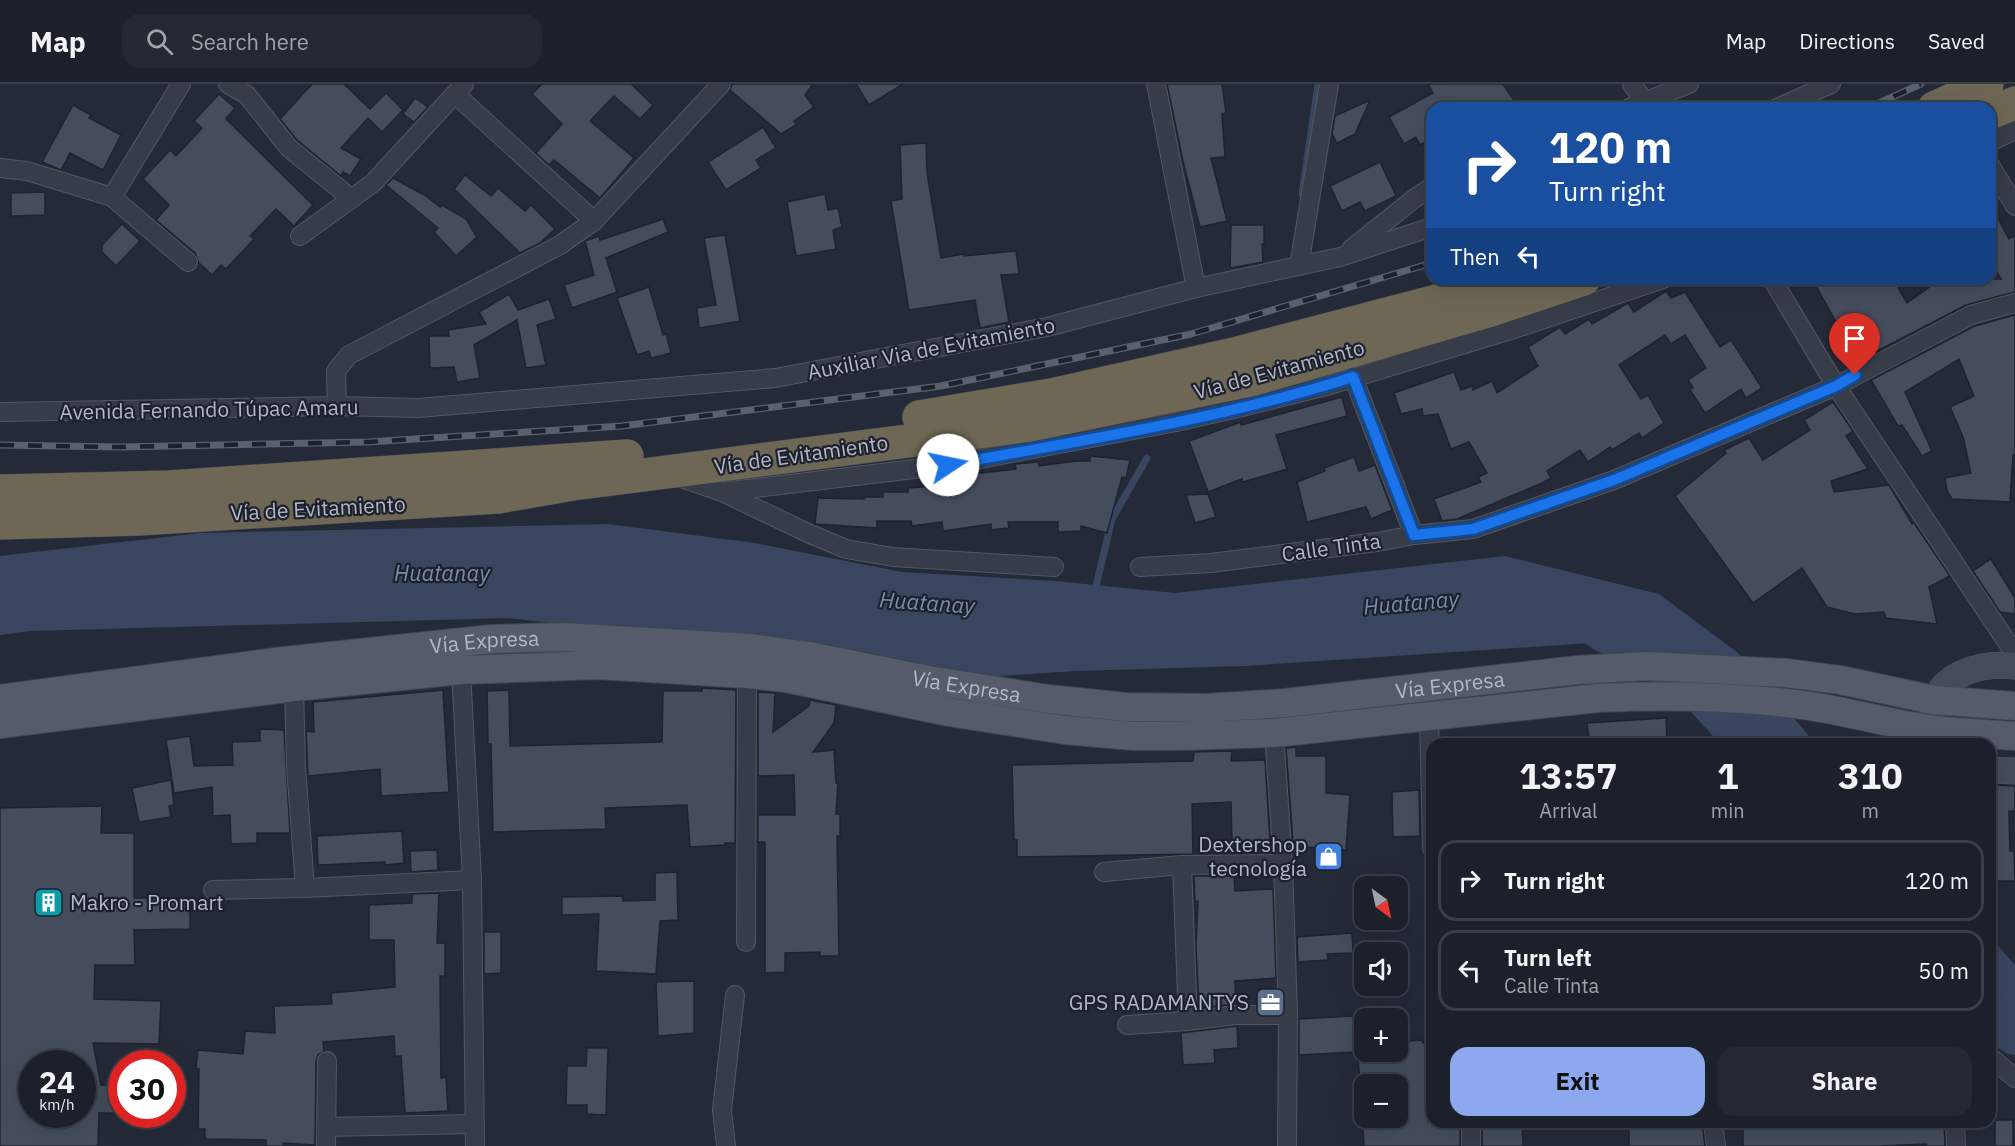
<!DOCTYPE html>
<meta charset="utf-8">
<style>
body{margin:0;font-family:"IBM Plex Sans",sans-serif;background:#242832;color:#f1f3f6;height:100vh;display:flex;flex-direction:column;font-size:22px;white-space:nowrap}
*{box-sizing:border-box;margin:0}
p{font-size:20px;color:#a0a3a8}
.icon{flex:none;width:33px;height:33px;fill:none;stroke:currentColor;stroke-width:2;stroke-linecap:round;stroke-linejoin:round}
.map{position:relative;flex:1;overflow:hidden}
.sheet{position:absolute;left:1426px;top:654px;width:570px;height:390px;display:flex;flex-direction:column;background:#1b202a;border-radius:18px;box-shadow:0 6px 24px #0002,0 0 0 2px #393e47}
.sheet>*{flex:none}
.guide{position:absolute;left:1426px;top:18px;width:570px;height:183px;border-radius:18px;box-shadow:0 6px 24px #0002,0 0 0 2px #393e47;background:#1a4fa0;color:#fff;overflow:hidden}
.needle{width:39px;rotate:147deg}
.tools{position:absolute;left:1354px;top:792px;display:grid;gap:12px}
.tools a{display:grid;place-items:center;width:54px;height:54px;border-radius:12px;background:#1b202a;box-shadow:0 6px 24px #0002,0 0 0 2px #393e47;font-size:30px}
.speed{position:absolute;left:18px;top:966px;display:flex;gap:12px;font-size:30px;font-weight:700;text-align:center}
.speed>*{display:grid;place-content:center;width:78px;height:78px;border-radius:50%;background:#1b202a;box-shadow:0 6px 24px #0002,0 0 0 2px #393e47;line-height:1}
.speed small{font-size:15px;font-weight:400}
.speed .limit{border:9px solid #d22;background:#fff;color:#111}
.pin{position:absolute;display:grid;place-items:center;width:51px;height:51px;color:#fff;margin:-62px -26px;border-radius:50% 50% 50% 0;rotate:-45deg;box-shadow:0 0 6px #0007}
.pin .icon{rotate:45deg}
.me{position:absolute;width:66px;margin:-33px;rotate:79deg;stroke-linejoin:round;filter:drop-shadow(0 0 4px #0008)}
.turn{display:flex;align-items:center;gap:21px;height:126px;padding:0 24px;font-size:27px}
.turn .icon{width:78px;height:78px;stroke-width:2.5}
.turn b{display:block;font-size:42px;line-height:51px}
.then{display:flex;align-items:center;height:57px;padding:0 24px;background:#0003;gap:12px;font-size:22px}
.eta{display:flex;justify-content:space-evenly;align-items:center;height:102px;text-align:center}
.eta b{font-size:36px;font-weight:700;line-height:42px}
.button{display:flex;gap:12px;margin-top:auto;padding:12px 24px}
.button a{flex:1;height:69px;border-radius:18px;background:#8da8ef;color:#111;font-size:24px;font-weight:700;line-height:69px;text-align:center}
.button a+a{background:#242832;color:#f1f3f6}
ul{padding:0;list-style:none}
li{display:flex;align-items:center;gap:18px;height:81px;margin:0 12px 9px;padding:0 12px;border:3px solid #393e47;border-radius:18px}
li div{flex:1}
li b{display:block;font-size:22px}
li em{font-style:normal}
header{display:flex;align-items:center;gap:36px;box-sizing:border-box;height:84px;padding:0 30px;background:#1b202a;border-bottom:2px solid #393e47}
header strong{font-size:28px}
nav{display:flex;gap:33px;margin-inline-start:auto;font-size:21px}
.search{width:420px;height:54px;background:#242832;display:flex;align-items:center;gap:15px;box-sizing:border-box;padding:0 21px;border-radius:18px;color:#a0a3a8;font-size:22px}
.map>svg:first-child{display:block}
</style>
<header>
<strong>Map</strong>
<div class="search"><svg class="icon" aria-label="search" viewBox="0 0 24 24"><circle cx="10" cy="10" r="6"/><path d="M15 15l6 6"/></svg>Search here</div>
<nav><a>Map</a><a>Directions</a><a>Saved</a></nav>
</header>
<div class="map">
<svg width="2015" height="1062" viewBox="0 0 2015 1062">
<rect width="100%" height="100%" fill="#242a38"/>
<g fill="#3a4660">
<path d="M608 440 755 459 902 488 1055 497 1175 509 1505 472 1659 510 1737 568 1816 660H1747L1693 600 1589 539 1245 562 1075 567 968 574 835 552 701 535 509 514 29 527 0 531V472L200 449Z"/>
<path d="M1991 854 2015 881V951L1999 940 1991 930Z"/>
</g>
<g fill="none" stroke-linecap="round" stroke-linejoin="round">
<g stroke="#3a4660" stroke-width="7">
<path d="M1302 110 1318 0"/>
<path d="M1094 510 1112 435 1147 374"/>
</g>
<g stroke="#3a4660" stroke-width="40">
<path d="M0 531 29 527 509 514 701 535 835 552 968 574 1075 567 1245 562 1589 539 1693 600 1747 660"/>
<path d="M1990 930 1999 940 2015 951"/>
</g>
</g>
<g fill="#454d5d" stroke="#1e232f" stroke-width="1.5" fill-rule="evenodd">
<path d="M312 0H344L370 25 386 9 403 26 382 48 368 34 341 64 361 75 350 92 343 88 341 92 297 56 280 35Z"/>
<path d="M542 0H631L653 21 640 35 614 12 590 37 634 74 600 114 554 76 549 81 536 69 562 40 532 10Z"/>
<path d="M732 0H813L805 11 814 23 794 37 796 41 781 50 730 6Z"/>
<path d="M856 0H903L869 21Z"/>
<path d="M1167 0H1222L1226 29 1222 30 1225 73 1211 74 1227 137 1200 143 1183 77Z"/>
<path d="M1428 0H1503L1519 24H1432V54L1420 61 1416 53 1404 60 1389 33 1433 9Z"/>
<path d="M219 10 235 24 226 35 313 121 294 142 276 125 250 152 254 155 226 185 221 181 212 191 199 179 195 169 156 136 169 121 143 95 170 66 176 72 202 44 194 37Z"/>
<path d="M415 14 428 23 414 38 403 30Z"/>
<path d="M1370 16 1355 50 1337 59 1332 50 1335 32Z"/>
<path d="M73 21 91 31 89 34 121 51 103 86 70 69 61 86 42 78Z"/>
<path d="M763 43 776 64 756 76 761 84 726 106 708 78Z"/>
<path d="M926 59 927 89 941 174 964 170V172L1016 167 1019 190 1001 191 1009 238 980 244 975 216 909 226 891 117 902 115 900 61Z"/>
<path d="M1380 78 1396 112 1365 127 1360 118 1342 127 1330 102Z"/>
<path d="M465 91 491 112 498 104 525 127 531 121 555 145 540 159 520 169 454 105Z"/>
<path d="M393 94 426 112 440 123 442 121 466 135 477 153 456 172 434 148 438 144 386 101Z"/>
<path d="M45 108V131L11 132V109Z"/>
<path d="M825 110 828 126 838 124 842 143 833 146 836 165 796 172 787 118Z"/>
<path d="M1990 119 2009 155 2015 151V208L1966 221 1858 277 1812 195H1893L1907 219 1941 195H2001L1990 177Z"/>
<path d="M663 135 668 148 606 174 617 208 572 224 564 201 594 191 585 157 599 152 600 156Z"/>
<path d="M122 140 140 157 116 182 102 168V161Z"/>
<path d="M1231 141H1264V160H1262L1263 178 1230 184Z"/>
<path d="M725 151 740 237 699 244 697 224 716 221 704 154Z"/>
<path d="M649 203 663 251 666 250 671 269 651 274 649 267 637 271 617 214Z"/>
<path d="M1666 207 1671 214 1685 208 1720 263 1731 256 1762 304 1746 314 1741 305 1705 329 1690 306 1693 304 1688 296 1706 284 1685 251 1671 260 1665 251 1619 281 1641 315 1648 311 1664 339 1642 354 1639 349 1612 366 1610 363 1588 378 1580 366 1547 387 1551 394 1542 399 1457 435 1442 437 1434 415 1481 398 1478 393 1487 389 1469 358 1451 365 1438 330 1423 332 1422 325 1401 330 1394 309 1454 288 1461 306 1472 302 1473 306 1492 297 1497 309 1538 282 1528 263 1560 243 1565 250 1589 235 1592 240 1628 219 1634 228Z"/>
<path d="M509 210 518 226 549 215 556 235 537 241 546 281 526 284 517 236 474 261 480 294 457 298 454 283 430 284 429 252H449L448 246 486 240 479 228Z"/>
<path d="M2015 231V371H2013L2010 418 1952 415 1947 407 1945 394 1971 389 1963 353 1950 323 1974 312 1959 275 1905 308 1932 367 1922 372 1902 341 1898 342 1871 296 1975 242Z"/>
<path d="M1342 313 1347 332 1276 351 1287 385 1243 398 1242 395 1208 408 1189 357 1241 338V341Z"/>
<path d="M1833 318 1853 347 1846 352 1868 385 1831 397 1834 408 1889 401 1912 440 1914 439 1950 492 1929 503 1937 540 1886 534 1884 528 1855 530 1827 523 1802 484 1753 519 1675 412 1726 369 1724 366 1749 354 1763 376 1810 346 1804 336Z"/>
<path d="M1090 372 1130 376 1126 394 1122 393 1107 449 1081 442V447L1058 448V438H1008L1009 444 991 446V440L943 447 942 438 912 442 911 437H877V444L815 440 818 414 864 415V413H883V408H908V404L973 399 972 390 1016 385 1015 380 1038 378 1039 382 1076 377H1090Z"/>
<path d="M1354 373 1359 387 1375 381 1392 426 1371 435 1366 423 1307 438 1297 398 1325 387 1324 384Z"/>
<path d="M1208 410 1216 433 1195 439 1186 411Z"/>
<path d="M1991 475 2015 514V530L2000 528 1973 487Z"/>
<path d="M702 604 736 606 735 759H725V761L690 763 687 721 605 724 606 745 493 748 491 660H488L487 607 509 606 510 662 662 658 663 607H702Z"/>
<path d="M443 606 449 708 381 712 380 685 308 692 306 647 314 648 313 618Z"/>
<path d="M758 608 775 609 773 648 809 622 810 616 836 621 834 639 813 668 834 666 836 699H838L836 730H840V752H837L839 872H820V868L785 869V888L765 889V758H758V731H795L794 691 758 692Z"/>
<path d="M1666 634 1667 657 1631 660H1590L1587 639Z"/>
<path d="M260 645 284 646 290 749H257V759L231 760 230 731 213 732 212 703 174 709 166 656 190 652 194 682 233 681 232 658 260 657Z"/>
<path d="M1296 663V672H1326V709L1350 711 1346 766 1295 762V758H1293L1286 664Z"/>
<path d="M1232 667 1231 677 1265 676 1270 758 1232 759 1231 718 1192 720 1193 770 1017 773V756H1014L1012 681 1193 677 1194 668Z"/>
<path d="M171 696 174 721 169 722 171 733 139 738 132 704Z"/>
<path d="M1990 701 2015 702V727H2009L2010 767H2014L2015 797H1990Z"/>
<path d="M1419 706 1420 752 1393 753 1392 708Z"/>
<path d="M102 722 101 749H134V814H190V845L134 846 135 881H95L94 915 161 917 159 960 93 959 101 1001H122V1029H99L98 1062H0V724ZM32 980H82V1030H32Z"/>
<path d="M402 747 404 779 385 781V778L318 781 317 752Z"/>
<path d="M437 766 438 786 411 788 410 767Z"/>
<path d="M677 788 678 836 660 837 656 890 596 887 599 830 562 831V813L623 812V817L655 816V789Z"/>
<path d="M1194 792H1234L1235 807 1273 805 1276 894 1235 897 1236 920 1199 924 1196 863 1198 817 1195 818Z"/>
<path d="M439 809 437 859H445V892H440L441 994 446 993 448 1027 405 1029 401 972H395L394 952 323 958 324 967 318 971 316 977 315 1061 283 1059V1062H266V1056L205 1055V1045H198L199 985 196 984 198 966 243 970 245 947 275 949 274 922 332 920 331 909 395 903 394 856H369V821L412 819V810Z"/>
<path d="M484 848H501V889L484 890Z"/>
<path d="M1352 849 1353 869 1327 870 1328 876 1298 878 1297 853Z"/>
<path d="M694 897V949L658 952 656 898Z"/>
<path d="M1353 932 1356 968 1299 971V935Z"/>
<path d="M1237 942 1238 964 1214 966 1215 979 1183 981 1181 949Z"/>
<path d="M1422 956 1423 959 1432 958V981H1429L1430 1000H1428V1038H1460V1062H1364L1358 972 1393 969 1398 968V958ZM1365 1000H1398V1034H1365Z"/>
<path d="M587 964H608L606 1031 587 1030V1021H566L567 982H586Z"/>
<rect x="1995" y="1036" width="18" height="26"/>
<path d="M1482 1038H1522L1523 1062H1482Z"/>
<path d="M1629 1038H1702L1705 1062H1629Z"/>
<path d="M1865 1038V1045L1909 1042V1038H1944L1945 1062H1926V1060L1881 1062H1743V1043L1765 1044V1040Z"/>
</g>
<g fill="none" stroke-linecap="round" stroke-linejoin="round">
<defs>
<g id="street">
<path d="M228 0 247 11 289 64 352 115"/>
<path d="M1156 0 1196 204"/>
<path d="M1632 0 1649 24"/>
<path d="M455 10 594 137"/>
<path d="M1629 24 1689 0"/>
<path d="M1777 24 1831 0"/>
<path d="M1990 58 2015 46"/>
<path d="M1990 81 2015 122"/>
<path d="M0 84 27 87 112 113 188 178"/>
<path d="M112 113 181 0"/>
<path d="M300 152 373 99 464 0"/>
<path d="M1351 165 1415 114 1432 103"/>
<path d="M1299 182 1329 0"/>
<path d="M1772 195 1836 302 2015 570"/>
<path d="M1353 293 1414 451"/>
<path d="M337 322 336 287 349 271 560 161 594 137 721 0"/>
<path d="M0 328 337 322 418 324 775 294 1047 243 1196 204 1340 173 1432 143"/>
<path d="M676 392 722 408 810 450 846 465 893 473 1054 483"/>
<path d="M722 408 948 381 1176 338 1238 324 1330 301 1514 245 1663 195"/>
<path d="M1140 483 1211 479 1377 458 1414 451 1473 445 1614 396 1836 302 1971 231 2015 219"/>
<path d="M461 586 472 796 475 1062"/>
<path d="M294 603 296 683 305 804"/>
<path d="M1429 632 1432 764"/>
<path d="M1274 649 1283 780"/>
<path d="M1182 781 1188 937"/>
<path d="M1104 788 1182 781 1283 780 1288 931 1287 1062"/>
<path d="M213 806 305 804 472 796"/>
<path d="M746 858 747 590"/>
<path d="M1127 941 1188 937 1235 931H1288"/>
<path d="M1990 973 2015 994"/>
<path d="M1713 1038 1716 1062"/>
<path d="M1955 1038 1956 1062"/>
<path d="M326 1043 474 1040"/>
<path d="M326 1062 327 977"/>
<path d="M726 1062 722 1026 735 911"/>
<path d="M1471 1062V1038"/>
</g>
<g id="secondary">
<path d="M1931 632C1935 590 1980 578 2015 582"/>
<path d="M1990 686 2015 687"/>
</g>
<g id="primary">
<path id="s1" d="M0 615 275 578 492 555 564 553 751 564 809 572 928 596 1048 615 1125 623 1206 624 1285 619 1577 586 1647 582 1787 589 1840 596 1934 616 2015 622"/>
<path d="M0 640 294 603 461 586 598 581 747 590 786 594 949 628 1065 646 1133 652H1181L1274 649 1598 614C1667 611 1735 612 1803 621 1847 627 1890 640 1933 646 1960 649 1988 650 2015 652"/>
</g>
<g id="highway">
<path d="M1934 24 1987 0"/>
<path d="M1990 29 2015 19"/>
<path d="M919 333 1051 311 1238 269 1433 218 1504 195"/>
<path d="M0 407 169 403 627 372"/>
<path d="M0 439 139 435 498 413 573 400 1025 342 1255 295 1488 227 1584 195"/>
</g>
</defs>
<use href="#street" stroke="#525763" stroke-width="20"/>
<use href="#secondary" stroke="#525763" stroke-width="27"/>
<use href="#primary" stroke="#404552" stroke-width="30"/>
<use href="#highway" stroke="#424753" stroke-width="34"/>
<use href="#street" stroke="#373c49" stroke-width="18"/>
<use href="#secondary" stroke="#454b5b" stroke-width="26"/>
<use href="#primary" stroke="#555b69" stroke-width="28"/>
<use href="#highway" stroke="#6e6755" stroke-width="33"/>
<defs>
<g id="rail">
<path d="M1868 24 1921 0"/>
<path d="M0 361 119 363 368 358 622 342 941 302 1191 250 1432 179"/>
</g>
</defs>
<use href="#rail" stroke="#59606f" stroke-width="7"/>
<use href="#rail" stroke="#1c212d" stroke-width="4.5" stroke-dasharray="14" stroke-linecap="butt"/>
</g>
<g fill="none" stroke-linecap="round" stroke-linejoin="round">
<defs>
<path id="route" d="M948 381C1084 356 1221 335 1353 293L1414 451 1473 445 1614 396 1836 302 1855 291"/>
</defs>
<use href="#route" stroke="#114b97" stroke-width="15"/>
<use href="#route" stroke="#1a73e8" stroke-width="10"/>
</g>
<defs>
<symbol id="shop-square" viewBox="-11 -11 22 22"><rect x="-9" y="-9" width="18" height="18" rx="4" fill="#3f7fe0" stroke="#1c212d"/><path d="M-5-2.5h2.3a2.7 3.5 0 0 1 5.4 0H5L5.5 6h-11ZM-1.5-2.5h3a1.5 2.3 0 0 0-3 0Z" fill="#fff"/></symbol>
<symbol id="building-square" viewBox="-11 -11 22 22"><rect x="-9" y="-9" width="18" height="18" rx="4" fill="#0f9aa8" stroke="#1c212d"/><path d="M-4-6H4V6H1V3H-1V6H-4ZM-2.5-4.3h1.7v1.8h-1.7ZM.8-4.3h1.7v1.8H.8ZM-2.5-1h1.7V.8h-1.7ZM.8-1h1.7V.8H.8Z" fill="#fff"/></symbol>
<symbol id="office-square" viewBox="-11 -11 22 22"><rect x="-9" y="-9" width="18" height="18" rx="4" fill="#5c6f8a" stroke="#1c212d"/><path d="M-6-3h4V-5.5h4V-3h4V5H-6ZM-1-4.5V-3h2v-1.5ZM-6 0V1H6V0Z" fill="#fff"/></symbol>
</defs>
<g fill-rule="evenodd">
<use href="#shop-square" x="1312" y="756" width="33" height="33"/>
<use href="#building-square" x="32" y="802" width="33" height="33"/>
<use href="#office-square" x="1254" y="902" width="33" height="33"/>
</g>
<g text-anchor="middle" dominant-baseline="central" stroke-width="4.5" stroke-linejoin="round" paint-order="stroke">
<g font-size="21" fill="#b2b7c5" stroke="#1c212d">
<text transform="translate(931 264) rotate(-11)">Auxiliar Via de Evitamiento</text>
<text transform="translate(1279 285) rotate(-15)">Vía de Evitamiento</text>
<text transform="translate(209 325) rotate(-1)">Avenida Fernando Túpac Amaru</text>
<text transform="translate(801 370) rotate(-8)">Vía de Evitamiento</text>
<text transform="translate(318 424) rotate(-3)">Vía de Evitamiento</text>
<text transform="translate(1331 463) rotate(-8)">Calle Tinta</text>
<text stroke="none"><textPath href="#s1" startOffset="488">Vía Expresa</textPath></text>
<text stroke="none"><textPath href="#s1" startOffset="1460">Vía Expresa</textPath></text>
<text stroke="none"><textPath href="#s1" startOffset="974">Vía Expresa</textPath></text>
</g>
<g font-size="21" fill="#b2b7c5" stroke="#1c212d" text-anchor="end">
<text x="1307" y="760">Dextershop<tspan x="1307" dy="24">tecnología</tspan></text>
<text x="70" y="818" text-anchor="start">Makro - Promart</text>
<text x="1249" y="918">GPS RADAMANTYS</text>
</g>
<g font-size="22" font-style="italic" fill="#7c8baa" stroke="#1c212d">
<text x="442" y="488">Huatanay</text>
<text transform="translate(927 518) rotate(4)">Huatanay</text>
<text transform="translate(1411 518) rotate(-5)">Huatanay</text>
</g>
</g>
</svg>
<div class="tools">
<a><svg class="needle" viewBox="-14 -14 28 28"><path d="M0-13l5 13h-10z" fill="#e53935"/><path d="M0 13l5-13h-10z" fill="#a0a3a8"/></svg></a>
<a><svg class="icon" aria-label="sound" viewBox="0 0 24 24"><path d="M4 9h4l5-4v14l-5-4H4zM17 9q2 3 0 6"/></svg></a>
<a>+</a>
<a>−</a>
</div>
<div class="speed"><div>24<small>km/h</small></div><div class="limit">30</div></div>
<div class="pin" style="left:1855px;top:291px;background:#d93025"><svg class="icon" aria-label="arrive" viewBox="0 0 24 24"><path d="M6 21V4h12l-3 4 3 4H6"/></svg></div>
<svg class="me" style="left:948px;top:381px" viewBox="-20 -20 40 40"><circle r="19" fill="#fff"/><path d="M0-13L10 11 0 6-10 11z" fill="#1a73e8"/></svg>
<div class="guide">
<div class="turn"><svg class="icon" aria-label="right" viewBox="0 0 24 24"><path d="M7 20v-9h11M14 6l5 5-5 5"/></svg><div><b>120 m</b>Turn right</div></div>
<div class="then">Then<svg class="icon" aria-label="left" viewBox="0 0 24 24"><path d="M17 20v-9H6M10 6l-5 5 5 5"/></svg></div>
</div>
<section class="sheet">
<div class="eta">
<div><b>13:57</b><p>Arrival</p></div>
<div><b>1</b><p>min</p></div>
<div><b>310</b><p>m</p></div>
</div>
<ul>
<li><svg class="icon" aria-label="right" viewBox="0 0 24 24"><path d="M7 20v-9h11M14 6l5 5-5 5"/></svg><div><b>Turn right</b></div><em>120 m</em></li>
<li><svg class="icon" aria-label="left" viewBox="0 0 24 24"><path d="M17 20v-9H6M10 6l-5 5 5 5"/></svg><div><b>Turn left</b><p>Calle Tinta</p></div><em>50 m</em></li>
</ul>
<div class="button"><a>Exit</a><a>Share</a></div>
</section>
</div>
